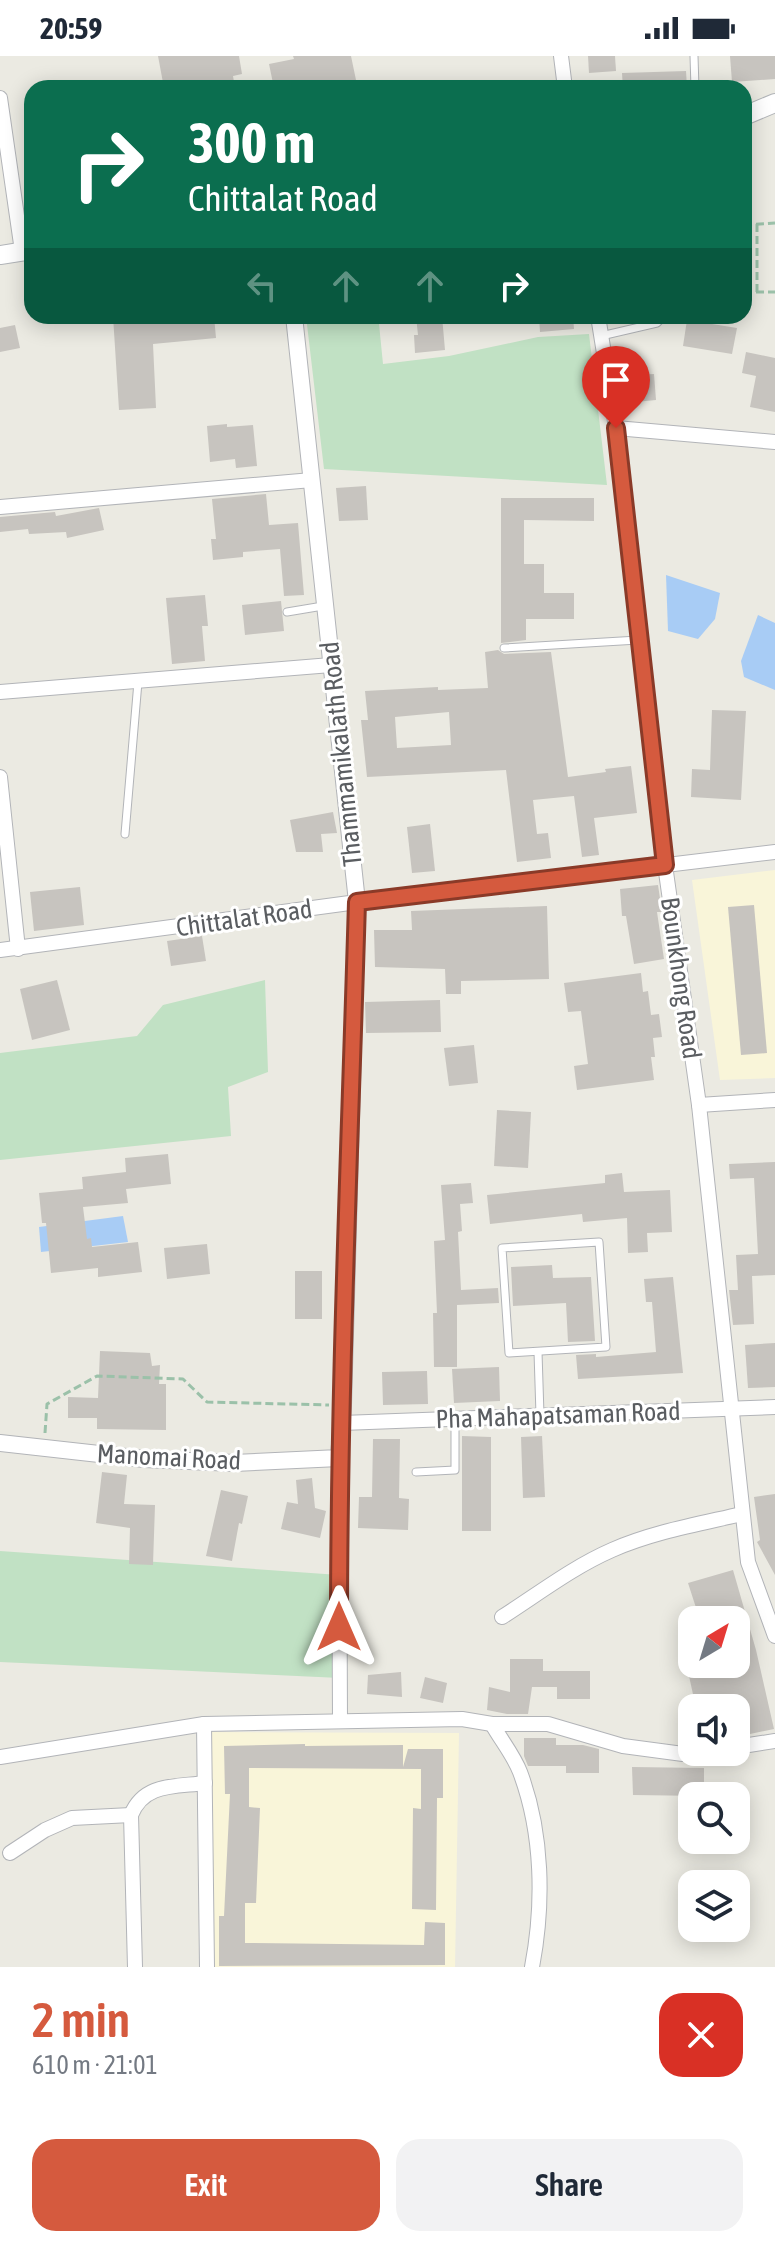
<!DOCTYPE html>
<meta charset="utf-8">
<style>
body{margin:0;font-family:"Asap Condensed",sans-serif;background:#f2f2f3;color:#1f2937;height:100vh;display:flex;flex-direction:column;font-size:30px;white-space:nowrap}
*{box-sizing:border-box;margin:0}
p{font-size:26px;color:#747a83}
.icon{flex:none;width:44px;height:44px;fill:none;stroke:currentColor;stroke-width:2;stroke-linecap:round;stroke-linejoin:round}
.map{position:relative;height:1911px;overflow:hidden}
.panel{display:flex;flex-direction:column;background:#fff;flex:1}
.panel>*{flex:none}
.top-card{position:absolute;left:24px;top:24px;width:728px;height:244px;border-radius:24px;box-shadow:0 4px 20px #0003;background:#0b6e4f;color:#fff;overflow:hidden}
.needle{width:52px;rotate:38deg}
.buttons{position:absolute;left:678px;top:1550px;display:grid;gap:16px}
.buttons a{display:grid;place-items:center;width:72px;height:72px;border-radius:16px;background:#fff;box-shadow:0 4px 20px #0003;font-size:40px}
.pin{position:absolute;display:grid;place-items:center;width:68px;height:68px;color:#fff;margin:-82px -34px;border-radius:50% 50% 50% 0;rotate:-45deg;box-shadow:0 0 8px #0007}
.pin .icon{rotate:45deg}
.me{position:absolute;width:88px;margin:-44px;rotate:0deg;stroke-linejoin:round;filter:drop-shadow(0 0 6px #0008)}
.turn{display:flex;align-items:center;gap:28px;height:168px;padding:0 32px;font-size:36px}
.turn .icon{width:104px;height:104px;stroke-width:2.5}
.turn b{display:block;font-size:56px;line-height:68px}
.lanes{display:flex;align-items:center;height:76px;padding:0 32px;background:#0003;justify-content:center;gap:40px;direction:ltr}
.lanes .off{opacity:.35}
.round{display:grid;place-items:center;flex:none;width:84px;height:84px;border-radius:24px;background:#f2f2f3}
.headline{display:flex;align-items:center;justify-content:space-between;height:136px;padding:0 32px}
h1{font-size:48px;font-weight:600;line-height:60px;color:#d55a3e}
.button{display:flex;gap:16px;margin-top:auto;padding:16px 32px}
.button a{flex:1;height:92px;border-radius:24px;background:#d55a3e;color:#fff;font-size:32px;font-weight:600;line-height:92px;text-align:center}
.button a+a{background:#f2f2f3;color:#1f2937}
.status{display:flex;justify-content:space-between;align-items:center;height:56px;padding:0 40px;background:#fff;direction:ltr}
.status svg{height:22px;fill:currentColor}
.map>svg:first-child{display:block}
</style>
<div class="status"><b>20:59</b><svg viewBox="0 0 49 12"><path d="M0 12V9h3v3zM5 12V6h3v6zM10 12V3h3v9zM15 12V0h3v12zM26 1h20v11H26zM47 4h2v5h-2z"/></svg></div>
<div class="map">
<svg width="775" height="1911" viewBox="0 0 775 1911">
<rect width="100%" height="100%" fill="#ebeae2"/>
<g fill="#f9f5d9">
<path d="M775 814V1022L720 1024 692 824Z"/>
<path d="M211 1676 459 1677 455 1911H209Z"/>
</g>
<g fill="#c1e1c4">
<path d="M306 260H383L379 268 383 308 449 300 538 281 589 278 607 429 324 413Z"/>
<path d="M265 924 268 1016 228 1031 231 1080 0 1104V997L137 980 163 949Z"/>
<path d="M0 1495 339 1519 340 1622 0 1606Z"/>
</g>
<g fill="#a8ccf5">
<path d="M666 519 720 537 715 563 698 583 668 575Z"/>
<path d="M758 559 775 567V634L744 621 741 605Z"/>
<path d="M123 1160 128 1186 41 1196 39 1171Z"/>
</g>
<g fill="#c7c4bf" fill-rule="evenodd">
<path d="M158 0H239L242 18 233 20 235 32H164Z"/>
<path d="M293 0H351L356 24 315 32H274L269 8 294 3Z"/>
<path d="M588 0H615L616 15 589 17Z"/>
<path d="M730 0H775V23L732 26Z"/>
<path d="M686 15 687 32H623L622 17Z"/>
<path d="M113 260H214L216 282 153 288 156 352 119 354Z"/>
<path d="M416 260H442L445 294 415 297 414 279H418Z"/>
<path d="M539 260H573L574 273 540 276Z"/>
<path d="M687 264 737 272 732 298 683 290Z"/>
<path d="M15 269 20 292 0 296V272Z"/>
<path d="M746 296 775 302V356L750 351 756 320 742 317Z"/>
<path d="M654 318 656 344 635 346 632 319Z"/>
<path d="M227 368V371L253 369 257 410 236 412 235 403 210 406 207 370Z"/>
<path d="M366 430 368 464 339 465 336 432Z"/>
<path d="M266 438 269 469 298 467 304 539 284 540 280 493 243 496V501L213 504 211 483H216L212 443Z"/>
<path d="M501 442H594V465L524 464V508H544V537H574V563H526V584L501 587Z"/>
<path d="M99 452 104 474 67 482 66 476 29 478 28 473 0 476V461L55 456 56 460Z"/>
<path d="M205 539 208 570H202L205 605 172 608 166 542Z"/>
<path d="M281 545 284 575 245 579 242 549Z"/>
<path d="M498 594 504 598 551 596 568 721 606 716 605 713 631 710 637 757 594 762 599 799 582 801 574 740 533 744 537 778 548 777 551 802 517 806 506 714 367 721 361 664H368L365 635 438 631V634L488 632 485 596ZM449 656 451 689 397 692 395 661Z"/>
<path d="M712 654 746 655 741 744 691 741 692 713 710 714Z"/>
<path d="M333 756 337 777 321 778 323 796H296L290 764Z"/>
<path d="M430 768 435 815 412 817 407 771Z"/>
<path d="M658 829 662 856H657L664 903 634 908 626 860H622L620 833Z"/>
<path d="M80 831 84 869 34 875 30 836Z"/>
<path d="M754 849 767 997 741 999 728 851Z"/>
<path d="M547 850 549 923 461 925V938H446L445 913 375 911 374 874H412L411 855Z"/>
<path d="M202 880 206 905 171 910 167 885Z"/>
<path d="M641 917 643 936 648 935 651 959 659 958 662 981 653 982 655 1001H651L654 1024 577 1034 574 1010 588 1008 581 955 568 956 564 927Z"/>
<path d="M57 924 70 974 32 984 20 933Z"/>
<path d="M440 944 441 976 366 977 365 946Z"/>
<path d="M474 989 478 1027 449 1030 444 992Z"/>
<path d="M497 1054 531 1056 528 1112 494 1110Z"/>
<path d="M168 1098 171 1128 126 1133 128 1147 83 1151 87 1183 91 1182 92 1191 138 1186 142 1216 98 1221V1212L51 1217 46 1167H42L39 1137 83 1133 82 1121 126 1116 125 1102Z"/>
<path d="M775 1106V1219L752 1220 754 1268 733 1269 729 1234H738L736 1199 758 1198 754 1122 730 1123 729 1108Z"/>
<path d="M622 1117 624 1136 670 1134 672 1176 647 1177 648 1196 628 1197 627 1162 583 1166 582 1158 490 1168 487 1139 605 1127V1119Z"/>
<path d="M471 1127 473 1147 460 1148 462 1175 458 1176 461 1234 498 1232 499 1247 457 1249V1311H434L433 1257H437L434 1185 445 1184 441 1129Z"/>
<path d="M207 1188 210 1218 167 1223 164 1192Z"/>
<path d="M552 1209 553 1222 591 1221 595 1285 568 1286 566 1247 513 1250 511 1211Z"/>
<rect x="295" y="1215" width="27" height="48"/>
<path d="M673 1221 683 1317 578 1323 576 1299 596 1298V1301L656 1296 652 1246H646L644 1223Z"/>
<path d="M775 1287V1331L748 1332 745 1289Z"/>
<path d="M100 1295 150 1297 152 1310 160 1309 159 1328H166V1374L97 1373V1362H68V1341L98 1342Z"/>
<path d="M499 1311 500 1345 454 1347 452 1313Z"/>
<path d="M427 1315 428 1348 383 1349 382 1316Z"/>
<path d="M462 1380 491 1381V1475H462Z"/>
<path d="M542 1380 545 1441 523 1442 521 1381Z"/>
<path d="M373 1383H400L399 1442 409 1443 408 1474 358 1472 359 1441H372Z"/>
<path d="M102 1416 127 1419 124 1448 155 1449 153 1509 129 1508 130 1472 96 1467Z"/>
<path d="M312 1422 315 1452 326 1455 320 1482 281 1473 287 1446 298 1448 296 1424Z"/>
<path d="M221 1434 248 1440 242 1468 239 1467 232 1505 206 1500Z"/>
<path d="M775 1438V1519L757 1486 760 1484 754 1441Z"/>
<path d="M733 1514 756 1594 774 1673 736 1681V1652H696L689 1620 736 1610V1564H700L688 1527Z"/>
<path d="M510 1603H543V1615H590V1643H557V1631H532L528 1658H507L487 1654 489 1631 510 1636Z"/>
<path d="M401 1616 402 1641 367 1638 368 1619Z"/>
<path d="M425 1621 447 1627 443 1647 420 1642Z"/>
<path d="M524 1682H556V1689H583L599 1693V1717H566V1710H528L524 1700Z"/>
<path d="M305 1688V1690L403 1689V1711L408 1693H443V1742H437L436 1854 412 1853 413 1752 421 1753V1713L249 1712V1751L260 1752 256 1847H245V1887L424 1889 425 1866 445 1867V1909L219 1910V1860H224L230 1738H225L224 1690Z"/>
<path d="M632 1711 704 1712V1740L633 1739Z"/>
</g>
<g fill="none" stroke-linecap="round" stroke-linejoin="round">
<defs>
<g id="service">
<path d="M694 0 695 32"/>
<path d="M601 280 657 267 664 260"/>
<path d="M287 556 323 550"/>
<path d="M504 592 638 584"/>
<path d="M125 778 138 626"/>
<path d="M599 1186 606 1291 509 1297 502 1192Z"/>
<path d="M538 1296 540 1359"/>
<path d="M416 1416 455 1414V1363"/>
</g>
<g id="minor">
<path d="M561 0 565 32"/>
<path d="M0 42 22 195"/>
<path d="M598 260 616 372 665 809 699 1049 748 1506 775 1580"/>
<path d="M616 372 775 386"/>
<path d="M0 451 312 424"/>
<path d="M0 636 331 609"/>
<path d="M0 721 18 893"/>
<path d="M0 894 357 846 775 796"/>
<path d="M699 1049 775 1044"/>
<path d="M342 1367 775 1351"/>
<path d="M339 1402 340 1665"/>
<path d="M502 1561C538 1538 573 1511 612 1494 653 1476 699 1468 742 1458"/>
<path d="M204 1668 207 1911"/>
<path d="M492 1668C501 1684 514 1700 520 1716 543 1777 544 1848 532 1911"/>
<path d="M736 1691 775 1685"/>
<path d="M0 1701 204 1668 462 1663 492 1668H548L623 1690 683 1698 698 1696"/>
<path d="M10 1797 45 1774 72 1762 131 1759"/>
<path d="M135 1911 131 1759C144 1727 174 1731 205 1727"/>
</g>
<path id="tertiary" d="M0 1387 144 1403 234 1407 339 1402 343 1349 357 846 294 260"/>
<g id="secondary">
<path d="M744 60 775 47"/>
<path d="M0 199 32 194"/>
</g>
</defs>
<use href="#service" stroke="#b2b4b8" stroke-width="9"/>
<use href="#minor" stroke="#b2b4b8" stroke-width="16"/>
<use href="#tertiary" stroke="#b2b4b8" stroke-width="18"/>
<use href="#secondary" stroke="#b1b4b8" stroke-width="20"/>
<g stroke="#9bc1a9" stroke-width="3" stroke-dasharray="8 4" stroke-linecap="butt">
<path d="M744 169 775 167"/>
<path d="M744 236H775"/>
<path d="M757 236V168"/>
<path d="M45 1377 47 1348 97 1320 183 1323 207 1346 329 1349"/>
</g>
<use href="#service" stroke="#fff" stroke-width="7"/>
<use href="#minor" stroke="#fff" stroke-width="14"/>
<use href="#tertiary" stroke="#fff" stroke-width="16"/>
<use href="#secondary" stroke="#fff" stroke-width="18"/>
</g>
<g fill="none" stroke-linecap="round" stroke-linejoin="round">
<defs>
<path id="route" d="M339 1571C339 1329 350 1088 357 846L665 809 616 372"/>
</defs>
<use href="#route" stroke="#8a3a28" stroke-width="20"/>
<use href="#route" stroke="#d55a3e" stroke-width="14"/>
</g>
<g text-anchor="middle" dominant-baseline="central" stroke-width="6" stroke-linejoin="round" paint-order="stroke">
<g font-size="26" fill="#5a5d61" stroke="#fff">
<text transform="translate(341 698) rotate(-96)">Thammamikalath Road</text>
<text transform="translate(244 862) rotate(-8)">Chittalat Road</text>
<text transform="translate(681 922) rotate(82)">Bounkhong Road</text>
<text transform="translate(558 1359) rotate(-2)">Pha Mahapatsaman Road</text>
<text transform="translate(169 1401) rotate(3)">Manomai Road</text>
</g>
</g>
</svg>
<div class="buttons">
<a><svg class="needle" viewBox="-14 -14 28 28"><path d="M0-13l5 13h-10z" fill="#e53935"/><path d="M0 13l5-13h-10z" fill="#747a83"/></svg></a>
<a><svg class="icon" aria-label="sound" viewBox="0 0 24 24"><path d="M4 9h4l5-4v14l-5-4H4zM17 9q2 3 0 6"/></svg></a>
<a><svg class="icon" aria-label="search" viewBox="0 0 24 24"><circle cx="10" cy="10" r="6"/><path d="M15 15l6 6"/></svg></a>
<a><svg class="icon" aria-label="layers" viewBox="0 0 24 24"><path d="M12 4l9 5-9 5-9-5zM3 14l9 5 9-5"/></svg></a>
</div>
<div class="pin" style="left:616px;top:372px;background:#d93025"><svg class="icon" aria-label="arrive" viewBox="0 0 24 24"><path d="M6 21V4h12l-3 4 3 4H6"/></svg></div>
<svg class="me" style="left:339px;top:1571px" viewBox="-20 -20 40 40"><path d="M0-17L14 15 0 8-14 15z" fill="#d55a3e" stroke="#fff" stroke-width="4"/></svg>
<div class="top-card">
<div class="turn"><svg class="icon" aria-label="right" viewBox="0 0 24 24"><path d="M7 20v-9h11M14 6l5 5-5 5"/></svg><div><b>300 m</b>Chittalat Road</div></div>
<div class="lanes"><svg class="icon off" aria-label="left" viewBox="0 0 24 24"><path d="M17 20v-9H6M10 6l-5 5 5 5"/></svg><svg class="icon off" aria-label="ahead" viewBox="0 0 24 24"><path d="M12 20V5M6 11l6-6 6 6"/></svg><svg class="icon off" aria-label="ahead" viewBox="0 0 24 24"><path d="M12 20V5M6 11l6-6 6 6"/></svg><svg class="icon" aria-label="right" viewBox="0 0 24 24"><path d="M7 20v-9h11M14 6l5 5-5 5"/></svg></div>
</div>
</div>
<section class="panel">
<div class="headline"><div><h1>2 min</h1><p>610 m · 21:01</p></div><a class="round" style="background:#d93025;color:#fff"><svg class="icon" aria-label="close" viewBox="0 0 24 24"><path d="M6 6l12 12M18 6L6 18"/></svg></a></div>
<div class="button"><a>Exit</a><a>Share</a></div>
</section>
